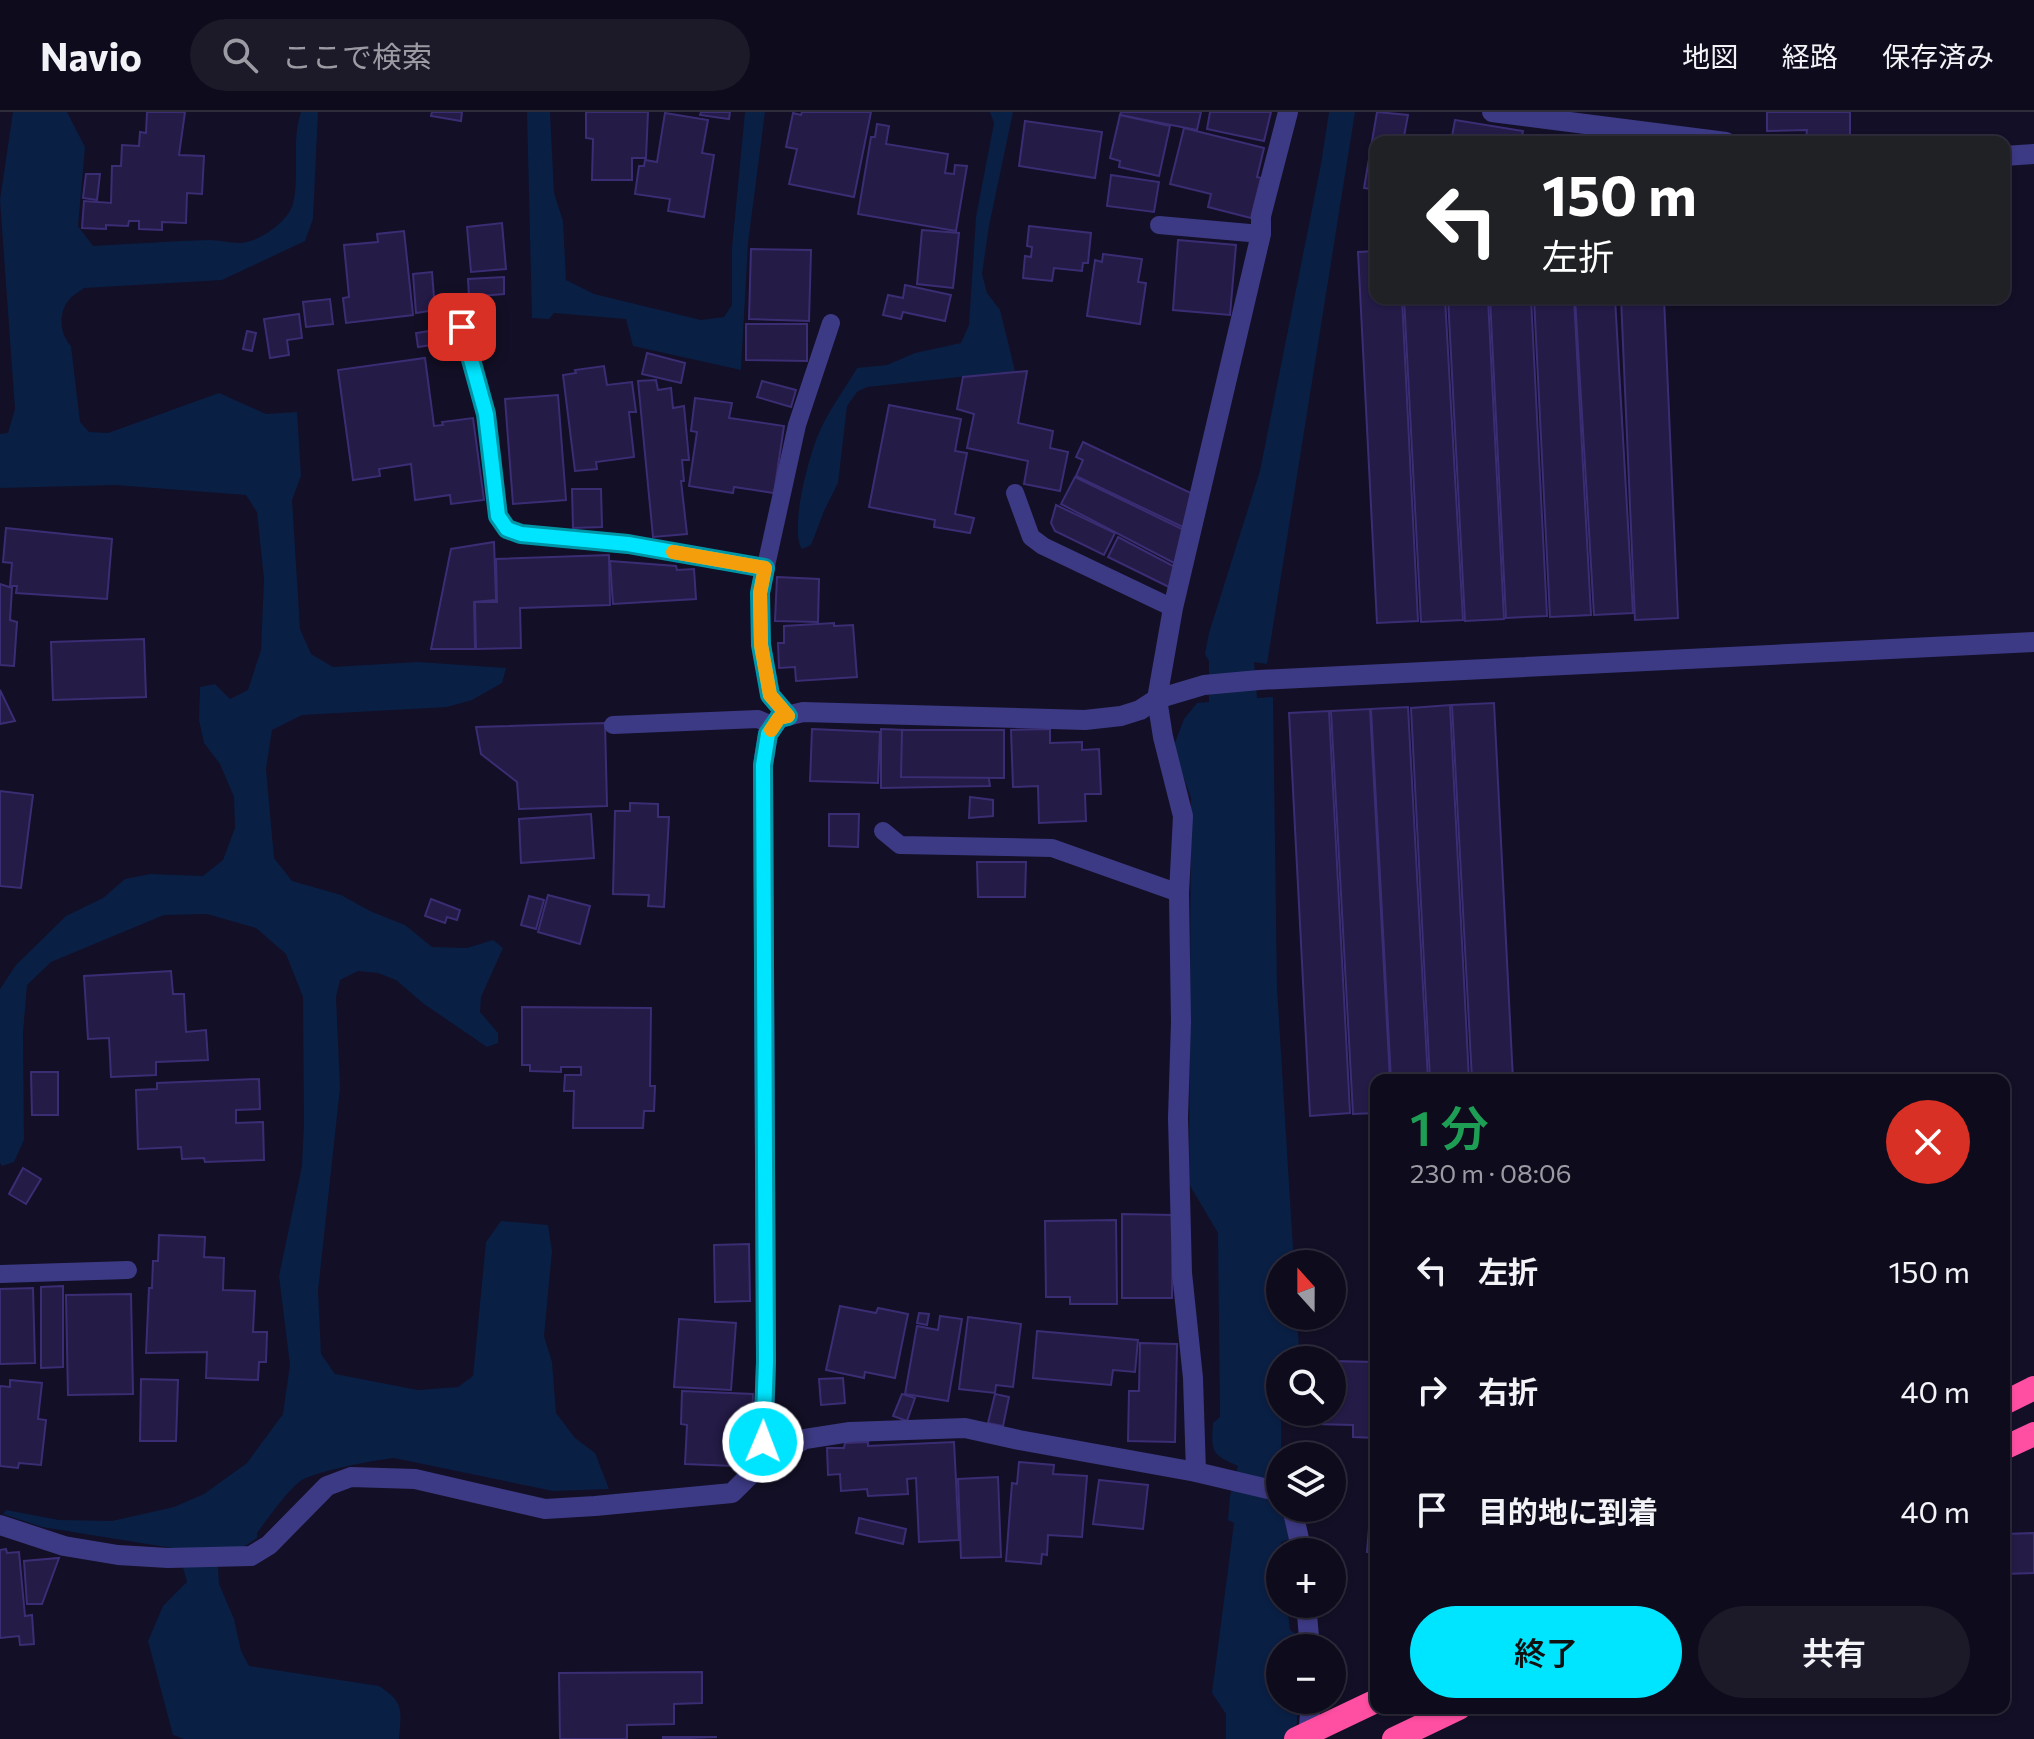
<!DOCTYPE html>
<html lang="ja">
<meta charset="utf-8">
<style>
body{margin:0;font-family:Commissioner,"Noto Sans JP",sans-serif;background:#1c1929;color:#f1f3f6;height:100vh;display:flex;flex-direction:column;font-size:30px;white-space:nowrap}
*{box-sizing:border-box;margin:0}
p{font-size:26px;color:#9b9ba3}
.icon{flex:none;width:44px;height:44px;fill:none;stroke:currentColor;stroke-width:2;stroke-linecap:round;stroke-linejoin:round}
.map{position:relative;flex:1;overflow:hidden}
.drawer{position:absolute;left:1370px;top:962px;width:640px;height:640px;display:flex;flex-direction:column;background:#0e0b1c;border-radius:16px;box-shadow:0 2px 6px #0004,0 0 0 2px #2e2b3b}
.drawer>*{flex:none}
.guide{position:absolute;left:1370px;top:24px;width:640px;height:168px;border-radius:16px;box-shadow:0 2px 6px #0004,0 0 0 2px #2e2b3b;background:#202124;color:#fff;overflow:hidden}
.needle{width:52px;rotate:339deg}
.buttons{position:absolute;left:1266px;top:1138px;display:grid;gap:16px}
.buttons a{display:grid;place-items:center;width:80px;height:80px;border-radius:50%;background:#0e0b1c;box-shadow:0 2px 6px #0004,0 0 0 2px #2e2b3b;font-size:40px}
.pin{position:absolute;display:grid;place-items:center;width:68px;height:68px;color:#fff;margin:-34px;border-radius:16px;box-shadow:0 4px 12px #0006}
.me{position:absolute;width:88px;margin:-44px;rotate:1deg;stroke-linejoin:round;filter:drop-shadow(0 0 6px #0008)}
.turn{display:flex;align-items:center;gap:28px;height:168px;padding:0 40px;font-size:36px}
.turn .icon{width:104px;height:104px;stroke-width:2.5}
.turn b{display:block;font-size:56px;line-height:68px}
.round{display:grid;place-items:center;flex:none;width:84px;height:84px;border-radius:42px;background:#1c1929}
.summary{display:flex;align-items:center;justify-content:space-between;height:136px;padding:0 40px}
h1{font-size:48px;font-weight:600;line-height:60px;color:#1e9e55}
.primary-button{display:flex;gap:16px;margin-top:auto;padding:16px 40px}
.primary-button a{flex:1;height:92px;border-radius:48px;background:#00e5ff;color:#111;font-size:32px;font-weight:600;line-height:92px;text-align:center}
.primary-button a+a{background:#1c1929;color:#f1f3f6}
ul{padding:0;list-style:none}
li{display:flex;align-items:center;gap:24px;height:120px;padding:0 40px}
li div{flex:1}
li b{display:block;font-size:30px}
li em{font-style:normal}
header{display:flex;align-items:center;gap:48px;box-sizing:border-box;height:112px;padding:0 40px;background:#0e0b1c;border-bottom:2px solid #2e2b3b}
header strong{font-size:38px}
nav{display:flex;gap:44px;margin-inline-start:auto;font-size:28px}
.search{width:560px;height:72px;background:#1c1929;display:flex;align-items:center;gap:20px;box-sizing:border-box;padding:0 28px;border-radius:44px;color:#9b9ba3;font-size:30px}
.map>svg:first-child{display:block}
</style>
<header>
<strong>Navio</strong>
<div class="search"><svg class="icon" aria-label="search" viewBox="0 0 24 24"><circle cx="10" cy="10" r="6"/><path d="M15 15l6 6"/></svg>ここで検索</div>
<nav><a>地図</a><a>経路</a><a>保存済み</a></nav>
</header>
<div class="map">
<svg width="2034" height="1627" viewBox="0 0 2034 1627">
<rect width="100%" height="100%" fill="#130f26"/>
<g fill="#0a1f44">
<path d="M13 0H67L85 35 78 114 93 134C132 132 171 129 210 128 222 128 236 133 247 130 264 126 288 109 293 92 300 62 291 29 301 0H318L313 107 305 129 222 168 84 176C79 180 71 184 68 189 58 202 60 223 71 234L80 310 89 320 108 321 219 281 266 302 297 300 301 364 292 388 300 517 311 542 333 555 418 550 506 556 502 571 472 588 447 595 302 603 272 618 266 657 274 746 292 769 341 783 370 799 405 813 432 835 467 836 493 828 503 836 481 885 480 900 498 921V931L487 935 424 892 396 868 378 861 358 859 340 868 336 885 340 976 318 1179 321 1242 335 1262 418 1278 458 1275 473 1264 486 1130 501 1109 548 1113 552 1139 544 1224 552 1250 556 1301 575 1326 595 1341 609 1377 553 1379 394 1346C374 1348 318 1359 302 1368 289 1376 267 1408 257 1421V1426L242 1436 217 1437 219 1472 234 1507 241 1539 249 1554 379 1574C405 1591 401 1598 399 1627H184L173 1623 148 1529 163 1494 187 1470 178 1437 42 1415 3 1402 6 1398 59 1408 112 1409 174 1395 204 1382 247 1351 283 1302 290 1253 279 1164 302 1054 304 1012 303 885 286 842 256 816 207 802 164 803 51 850 27 873 23 921 24 1028 14 1050 2 1054 0 1051V877L16 853 66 804 103 786 125 767 150 762 203 764 223 748 235 716 234 685 220 652 204 631 199 608 200 575 215 572 230 587 248 578 261 538 264 467 257 400 246 383 115 373 0 376V322L8 321 15 297 0 88Z"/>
<path d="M527 0H550L554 81 563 109 566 168 594 182 701 208 724 205 732 193V136L745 0H765L748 131 741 258 633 234 626 207 554 201 549 207 532 206Z"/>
<path d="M990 0H1013L989 114 982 162 987 181 1000 198 1015 259 867 275 857 280 847 294 838 371 824 399 811 433 802 437C789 418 809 343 819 321 828 299 845 277 857 256L887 253 915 241 961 231 969 213 976 105 994 11Z"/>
<path d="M1329 0H1355L1267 552 1254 550 1257 586 1273 585 1277 877 1294 1152H1280V1204H1297L1299 1238 1287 1248H1280C1280 1300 1285 1346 1275 1398L1284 1406 1289 1428 1281 1430 1280 1492H1287L1290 1518 1298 1524 1299 1536H1280V1588H1298L1296 1627H1226V1602L1212 1581 1234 1411 1228 1408 1230 1384 1238 1354C1211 1342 1211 1340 1213 1311L1220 1305 1218 1121 1189 1072 1191 686 1173 636 1184 607 1197 591 1209 590V549L1205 542 1209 521 1260 359 1321 52Z"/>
</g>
<g fill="#241b47" stroke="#3b2d73" stroke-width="2">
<path d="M147 0H185L179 43 204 44 202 82 187 81 186 111 162 110V118L139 117V109H129L128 114 106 113V117L82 116 84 89 111 91 112 54H121L122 33 139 34 140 20 146 21Z"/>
<path d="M432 0H462L461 9 431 4Z"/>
<path d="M586 0H648L646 46H632V68H592L593 27 586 26Z"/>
<path d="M701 0H730L729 7 700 3Z"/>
<path d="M802 0H871L854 85 789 72 797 37 786 35 793 1 801 3Z"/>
<path d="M1121 0H1201L1197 18 1120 3Z"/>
<path d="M1210 0H1271L1264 29 1207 17Z"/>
<path d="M1377 0 1408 3 1403 30H1376V78L1364 76Z"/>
<path d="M1767 0H1850V26L1806 27 1807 18 1767 19Z"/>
<path d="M665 1 708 8 702 41 714 43 704 105 668 99 670 87 635 82 639 54H644L645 48 657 50Z"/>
<path d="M1120 3 1170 14 1159 64 1119 55 1120 49 1110 46Z"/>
<path d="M1455 8 1523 19 1521 30H1451Z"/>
<path d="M1025 9 1102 20 1095 66 1019 54Z"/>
<path d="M877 12 889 14 886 32 948 42 945 61 954 62 955 53 967 54 956 119 858 102 871 25H875Z"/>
<path d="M1184 16 1264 36 1257 65 1261 66 1251 106 1208 95 1211 82 1170 72Z"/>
<path d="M86 62H100L97 88 83 86Z"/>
<path d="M1111 63 1159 70 1154 100 1107 94Z"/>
<path d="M502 111 506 157 471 160 467 115Z"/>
<path d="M1029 114 1091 121 1088 151H1083L1082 159 1054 156 1052 169 1023 166 1025 144 1031 145 1032 135 1027 134Z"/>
<path d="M922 118 959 121 953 176 917 172Z"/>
<path d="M404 119 413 203 346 211 343 186 349 185 344 133 378 130 377 122Z"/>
<path d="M1178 128 1236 133 1230 203 1173 198Z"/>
<path d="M751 137 811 138 809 209 749 207Z"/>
<path d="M1376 139V186H1402L1418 509 1377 511 1358 140Z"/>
<path d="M1103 142 1142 147 1138 170 1146 171 1140 212 1087 204 1095 148 1102 150Z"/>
<path d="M432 160 435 198 416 201 413 162Z"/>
<path d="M504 165V182L469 185 468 167Z"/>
<path d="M905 173 951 183 945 209 903 200 901 207 883 203 888 183 903 186Z"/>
<path d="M1404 186H1445L1463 508 1421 510Z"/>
<path d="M1448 186H1488L1504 507 1465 509Z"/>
<path d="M1490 186H1531L1547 504 1506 506Z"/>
<path d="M1534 186H1574L1591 503 1550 505Z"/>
<path d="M1575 186H1615L1633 501 1594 503Z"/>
<path d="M1621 186H1664L1678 506 1635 508Z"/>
<path d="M330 187 333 212 306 215 303 190Z"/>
<path d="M299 202 302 226 287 228 289 243 270 246 264 207Z"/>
<path d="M746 212H807V249L746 248Z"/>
<path d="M442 217 444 231 418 235 416 221Z"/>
<path d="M247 219 256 221 252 239 243 237Z"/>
<path d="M647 241 685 251 681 271 642 262Z"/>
<path d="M425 246 434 314 443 313 442 310 473 306 484 388 451 392 450 383 415 388 411 352 379 357 380 364 353 368 338 258Z"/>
<path d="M604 254 607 273 632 270 636 300H629L634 345 596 350 597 357 575 359 563 263 576 261 575 258Z"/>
<path d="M1027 259 1018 311 1053 319 1050 336 1068 340 1060 379 1024 372 1028 349 967 336 974 302 957 297 963 265Z"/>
<path d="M656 268 658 278 671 276 673 296 684 294 689 348H682L684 369H681L687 422 653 425 638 269Z"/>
<path d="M762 269 796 278 791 295 757 285Z"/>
<path d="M558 283 566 388 513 392 505 287Z"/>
<path d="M695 286 732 291 729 306 784 314 774 381 734 375 733 381 689 374 697 320 691 319Z"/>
<path d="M889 293 961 307 955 339 967 341 955 402 974 406 970 421 934 415 935 408 869 395Z"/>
<path d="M1083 330 1193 382 1187 417 1076 364 1083 348 1076 345Z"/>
<path d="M1075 365 1186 419 1176 452 1061 392Z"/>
<path d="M572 377H601L602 415 573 416Z"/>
<path d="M1056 393 1115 421 1104 443 1055 419 1051 411Z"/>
<path d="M6 416 112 427 107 487 16 481 17 474H10L12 451 3 450Z"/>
<path d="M1118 425 1177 456 1171 476 1108 445Z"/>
<path d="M494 430 496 488 474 490 475 537H431L451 437Z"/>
<path d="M609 443 610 493 520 496 521 536 476 537 475 490H497L496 447Z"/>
<path d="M610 449 676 454 677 458 694 457 696 487 613 492Z"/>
<path d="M777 465 819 467 818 510 775 509Z"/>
<path d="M0 472 12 476 10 508 17 510 14 554 0 553Z"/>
<path d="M834 511V514L853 513 857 565 796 569 795 555 779 556 778 531H784V514Z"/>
<path d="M144 527 146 585 53 588 51 530Z"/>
<path d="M0 578 15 609 0 612Z"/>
<path d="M1494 591 1513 968H1472L1452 593Z"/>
<path d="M1450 593 1469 968H1430L1411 596Z"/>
<path d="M1408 595 1428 968H1391L1371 597Z"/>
<path d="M1370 597 1390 968H1376V1001L1353 1002 1331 599Z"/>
<path d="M1329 599 1350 1001 1310 1004 1289 601Z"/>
<path d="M605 611 607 694 519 697 517 670 481 642 476 615Z"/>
<path d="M812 617 880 620 878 671 810 669Z"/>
<path d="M881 617 982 621 990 674 881 676Z"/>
<path d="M1050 617V631L1082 630V638L1099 637 1101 682H1085L1086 709 1039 711 1038 674 1013 675 1011 618Z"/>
<path d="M902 618H1004V666L901 665Z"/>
<path d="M0 679 33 683 21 776 0 774Z"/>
<path d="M970 685 993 688V704L969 706Z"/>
<path d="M630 691 658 692V705H669L664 795 648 794 649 783 613 782 615 699H630Z"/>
<path d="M591 702 594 746 521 751 519 707Z"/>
<path d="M829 702H859L858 735 829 734Z"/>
<path d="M977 750H1026L1025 785H978Z"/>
<path d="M548 783 590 794 580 832 538 820Z"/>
<path d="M529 784 544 788 536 817 521 813Z"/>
<path d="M431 787 460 798 457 808 447 805 445 811 425 804Z"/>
<path d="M171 859 173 882H184L186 920 206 918 208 948 156 950V963L111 965 109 926 88 927 84 864Z"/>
<path d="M522 895 651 896 650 974H655L654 999H644L643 1016H573L574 979H564L565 963H581V955H561V960L530 959V953H522Z"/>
<path d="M31 960H58V1003H32Z"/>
<path d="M259 967 260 997 236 998V1011L263 1010 264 1048 205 1050 204 1046 182 1047 181 1035 138 1037 136 978 157 977V971Z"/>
<path d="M23 1056 41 1067 26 1092 9 1082Z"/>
<path d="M1122 1102 1173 1103 1172 1186H1122Z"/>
<path d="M1116 1108 1117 1192H1070V1185H1046L1045 1109Z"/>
<path d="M159 1123 205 1125 204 1145 224 1146 223 1178 255 1179 253 1220H267L266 1250H259L258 1268 206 1266 207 1240 146 1241 149 1176H152L153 1149H158Z"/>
<path d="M749 1132 750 1189 715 1190 714 1133Z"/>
<path d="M63 1174V1255L41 1256V1175Z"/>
<path d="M33 1176 35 1251 0 1252V1177Z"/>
<path d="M131 1182 133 1282 68 1283 66 1183Z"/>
<path d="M840 1194 876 1201 878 1196 908 1202 895 1266 865 1260 864 1266 826 1258Z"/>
<path d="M919 1201 929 1202 927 1213 917 1211Z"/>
<path d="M940 1204 962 1207 948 1289 905 1282 917 1214 938 1218Z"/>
<path d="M968 1205 1021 1212 1013 1275 996 1273 995 1281 959 1277Z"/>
<path d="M679 1207 736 1211 731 1278 674 1275Z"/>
<path d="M1037 1219 1138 1228 1135 1260 1113 1258 1111 1273 1033 1266Z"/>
<path d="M1140 1231 1177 1232 1175 1330 1128 1329 1129 1279H1139Z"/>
<path d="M1332 1249 1376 1250V1326L1353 1325V1313L1315 1312 1316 1300H1332Z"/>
<path d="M843 1266 845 1291 821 1293 819 1267Z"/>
<path d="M141 1267 178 1268 176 1329H140Z"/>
<path d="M10 1268 42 1271 38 1307 46 1308 41 1353 19 1351 18 1356 0 1354V1274L10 1275Z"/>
<path d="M682 1279 753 1282 751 1329 735 1328 734 1354 685 1352 687 1313 681 1312Z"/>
<path d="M902 1282 915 1286 907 1309 893 1304Z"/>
<path d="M995 1282 1009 1285 1003 1314 988 1311Z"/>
<path d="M868 1330V1334L954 1330 959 1428 919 1430 916 1366 907 1367 908 1382 868 1384 867 1377 841 1379 840 1362 828 1363 827 1336H844L845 1331Z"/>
<path d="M1019 1350 1054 1353 1053 1362 1087 1364 1082 1425 1048 1423 1047 1443 1042 1442 1041 1452 1006 1449 1012 1371 1017 1372Z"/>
<path d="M998 1365 1001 1445 961 1446 958 1367Z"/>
<path d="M1099 1368 1148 1373 1143 1417 1093 1412Z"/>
<path d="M859 1406 906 1417 903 1432 856 1421Z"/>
<path d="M1369 1416 1376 1417V1440H1367Z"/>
<path d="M2034 1421V1461L2004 1462V1422Z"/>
<path d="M6 1437 7 1441 19 1440 25 1504 32 1503 34 1532 20 1533 19 1524 0 1526V1438Z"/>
<path d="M59 1446 42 1492H27L24 1449Z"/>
<path d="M702 1560V1591L674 1592V1612L627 1613V1627H560L559 1561Z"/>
<path d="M663 1625H717L663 1627Z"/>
</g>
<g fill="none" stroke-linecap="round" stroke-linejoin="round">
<g stroke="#3d3a85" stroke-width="18">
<path d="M1159 113 1261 122"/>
<path d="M462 215 486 302 498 404 507 417 521 422 628 432 765 456"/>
<path d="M1015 381 1031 425 1043 434 1173 496"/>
<path d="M788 604 770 583 761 533 760 481 797 313 831 211"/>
<path d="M613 613 758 607 774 614"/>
<path d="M883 719 900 733 1052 736 1179 781"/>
<path d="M0 1162 128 1158"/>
</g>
<g stroke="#3d3a85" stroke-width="20">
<path d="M1492 0 1726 30"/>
<path d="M2004 44 2034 42"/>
<path d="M763 1350 766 1250 763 653 768 622 779 606 803 600 1085 608 1121 604 1140 598 1157 587 1204 573 1259 568 2034 530"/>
<path d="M1196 1360 1193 1266 1182 1161 1178 1006 1181 910 1179 781 1183 704 1163 625 1157 587 1173 496 1261 122V104L1288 0"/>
<path d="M1292 1396 1302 1440"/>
<path d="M0 1413 64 1434 118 1443 168 1446 251 1444 269 1433 327 1374 351 1365 415 1367 545 1397 595 1394 732 1381 763 1350 805 1327 850 1320 965 1316 1019 1328 1196 1360 1280 1380"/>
<path d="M1306 1492 1310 1536"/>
<path d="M1308 1627 1311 1588"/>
</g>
<g stroke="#ff4fa3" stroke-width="24">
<path d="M2004 1291 2034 1276"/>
<path d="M2004 1336 2034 1322"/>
<path d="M1296 1627 1376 1589"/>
<path d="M1394 1627 1459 1596"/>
</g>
</g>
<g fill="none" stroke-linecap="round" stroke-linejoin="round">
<defs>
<path id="route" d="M462 215 486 302 498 404 507 417 521 422 628 432 765 456 760 481 761 533 770 583 788 604 779 606 768 622 763 653 766 1250 763 1330"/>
</defs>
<use href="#route" stroke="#0095a6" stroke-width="20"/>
<use href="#route" stroke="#00e5ff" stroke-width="14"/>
<path stroke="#f59e0b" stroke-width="14" d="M673 440 765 456 760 481 761 533 770 583 788 604 779 606 771 618"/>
</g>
</svg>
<div class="buttons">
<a><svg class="needle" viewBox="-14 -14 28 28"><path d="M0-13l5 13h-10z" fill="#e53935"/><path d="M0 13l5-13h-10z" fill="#9b9ba3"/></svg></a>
<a><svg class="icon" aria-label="search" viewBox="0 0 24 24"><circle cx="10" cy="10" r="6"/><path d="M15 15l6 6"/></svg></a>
<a><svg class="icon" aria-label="layers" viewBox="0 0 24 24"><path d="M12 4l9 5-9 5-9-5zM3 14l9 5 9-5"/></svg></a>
<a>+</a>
<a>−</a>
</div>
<div class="pin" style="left:462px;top:215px;background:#d93025"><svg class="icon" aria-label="arrive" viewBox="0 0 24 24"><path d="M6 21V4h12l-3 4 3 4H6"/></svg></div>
<svg class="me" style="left:763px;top:1330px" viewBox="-20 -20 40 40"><circle r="17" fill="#00e5ff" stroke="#fff" stroke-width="3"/><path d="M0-11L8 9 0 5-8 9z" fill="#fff"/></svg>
<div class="guide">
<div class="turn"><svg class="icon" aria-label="left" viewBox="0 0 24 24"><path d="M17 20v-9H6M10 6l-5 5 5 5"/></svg><div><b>150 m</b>左折</div></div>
</div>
<section class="drawer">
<div class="summary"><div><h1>1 分</h1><p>230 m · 08:06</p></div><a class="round" style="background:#d93025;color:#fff"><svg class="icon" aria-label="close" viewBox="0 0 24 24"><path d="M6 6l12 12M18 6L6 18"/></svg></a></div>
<ul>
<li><svg class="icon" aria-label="left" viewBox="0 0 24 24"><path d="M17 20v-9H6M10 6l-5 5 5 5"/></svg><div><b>左折</b></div><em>150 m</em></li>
<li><svg class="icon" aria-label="right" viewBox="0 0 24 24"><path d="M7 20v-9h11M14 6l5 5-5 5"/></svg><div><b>右折</b></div><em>40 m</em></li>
<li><svg class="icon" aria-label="arrive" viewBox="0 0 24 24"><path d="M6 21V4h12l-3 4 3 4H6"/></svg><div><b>目的地に到着</b></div><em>40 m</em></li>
</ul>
<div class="primary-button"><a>終了</a><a>共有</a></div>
</section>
</div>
